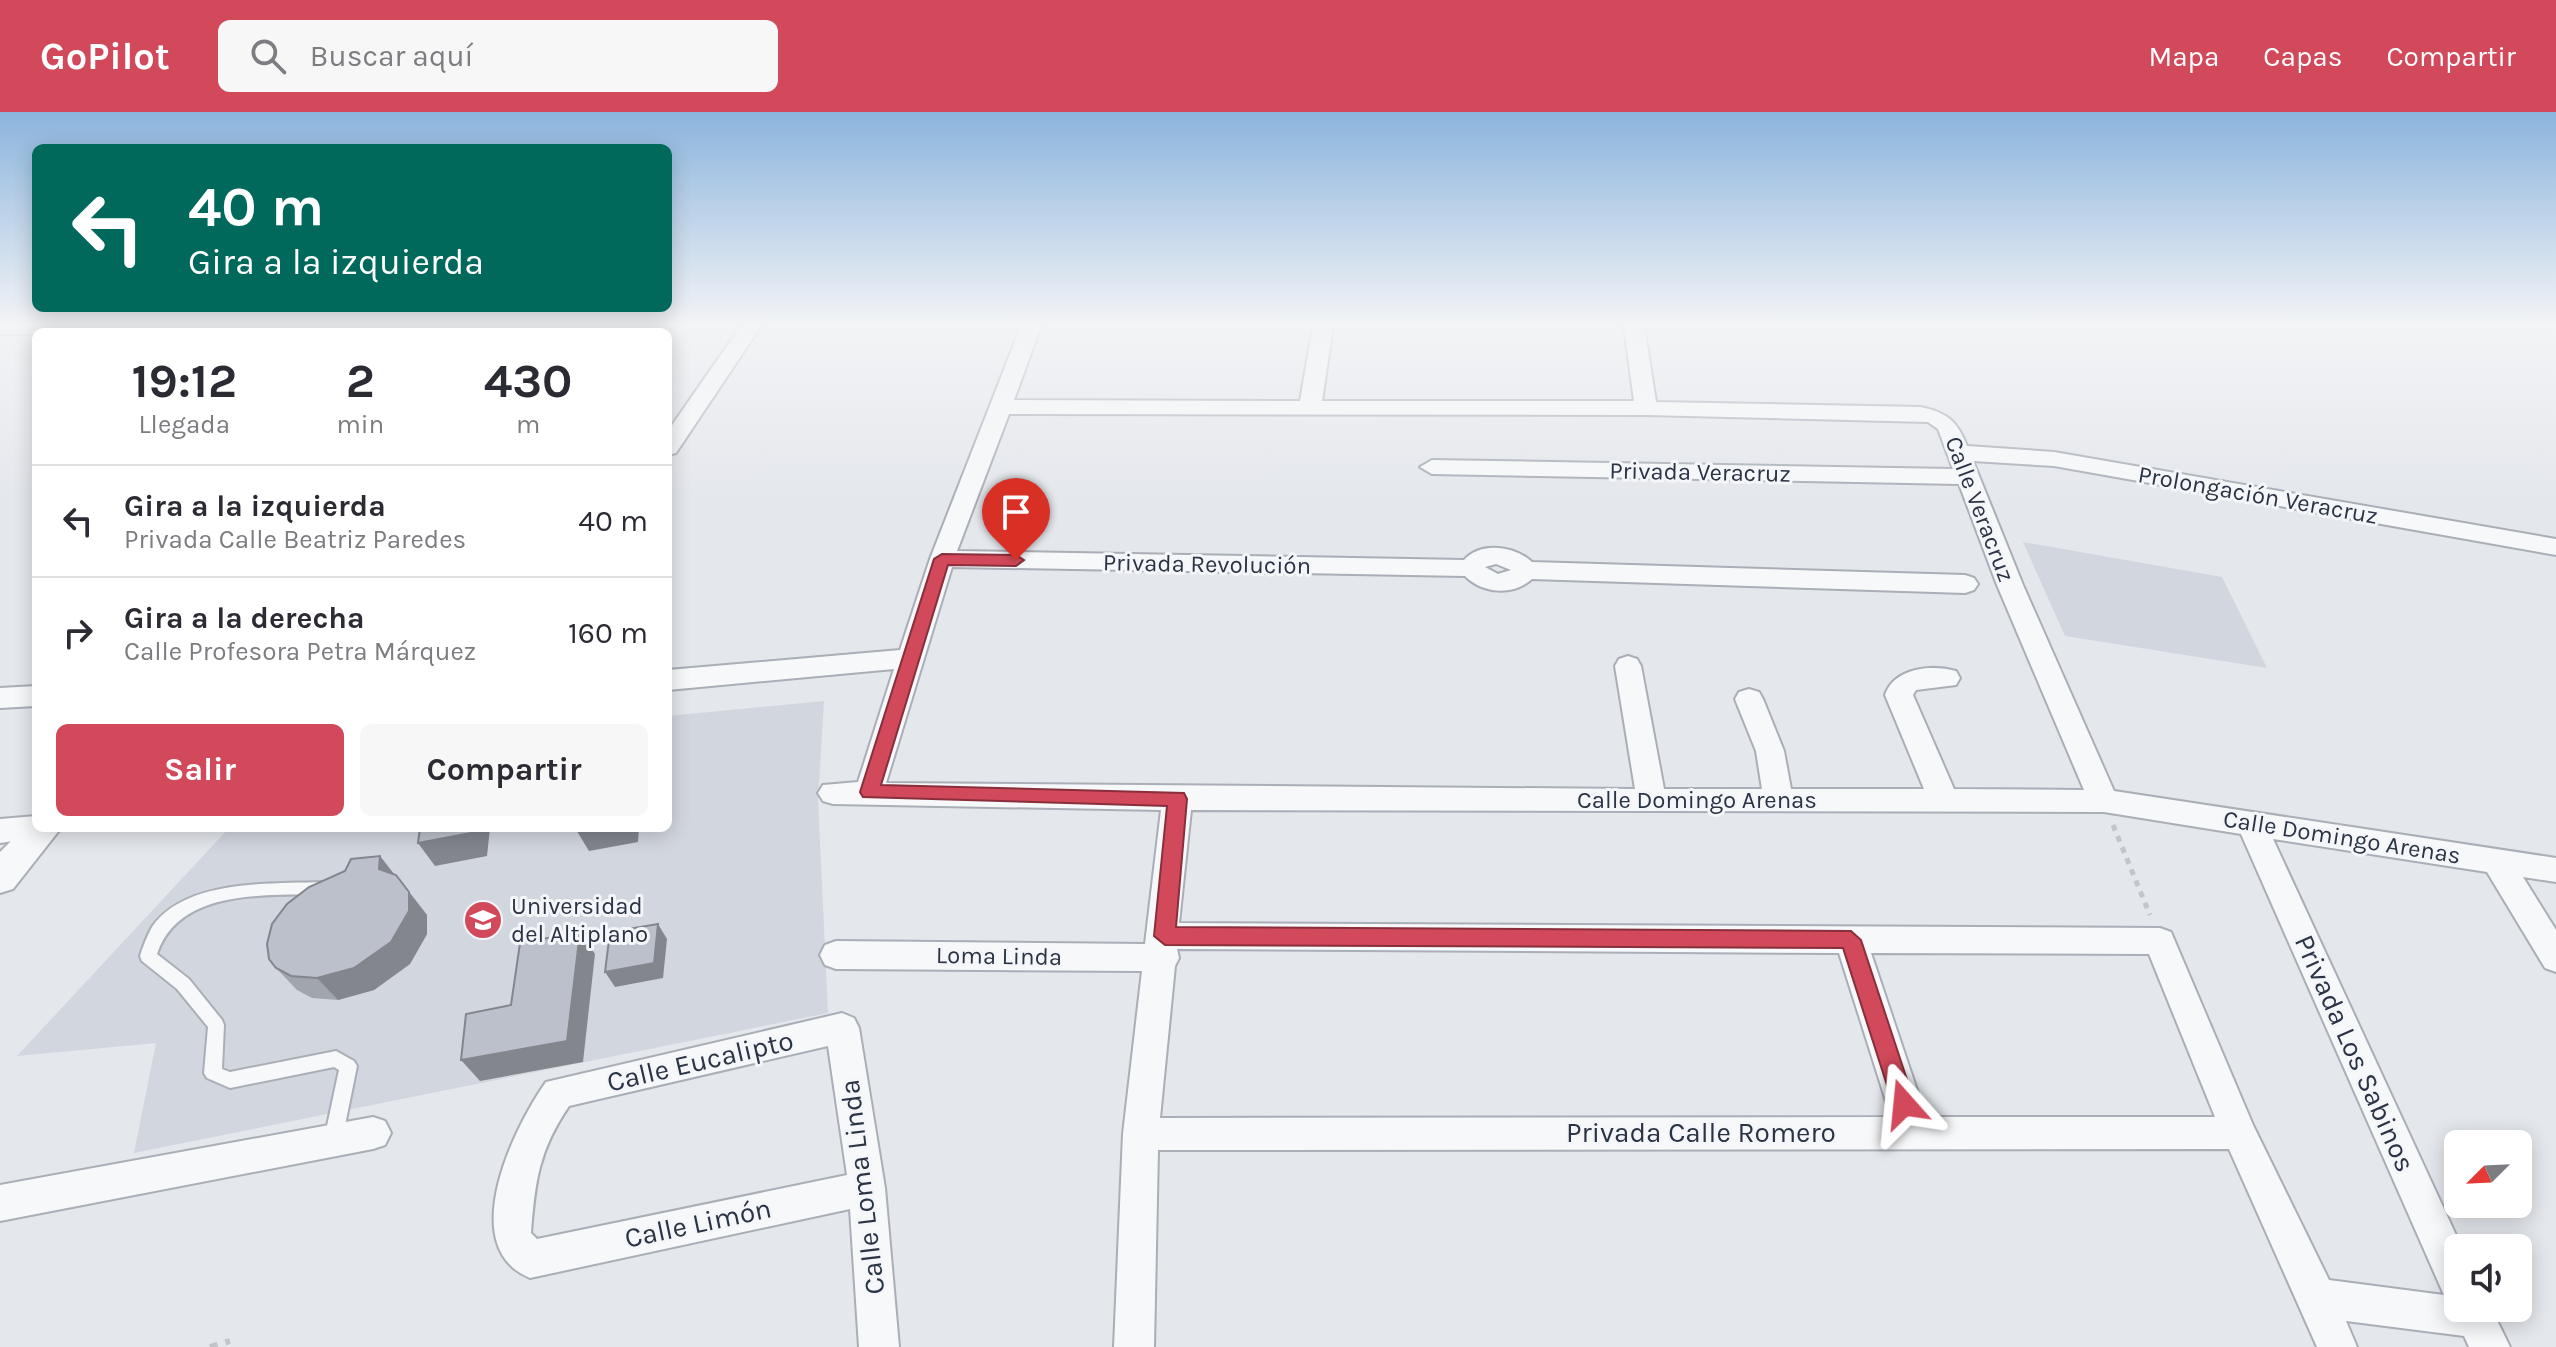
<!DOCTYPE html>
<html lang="es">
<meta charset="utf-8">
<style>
body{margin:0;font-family:Karla,sans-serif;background:#f7f7f7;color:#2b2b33;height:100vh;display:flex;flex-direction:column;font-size:30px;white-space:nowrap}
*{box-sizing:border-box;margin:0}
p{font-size:26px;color:#7c7c81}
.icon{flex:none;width:44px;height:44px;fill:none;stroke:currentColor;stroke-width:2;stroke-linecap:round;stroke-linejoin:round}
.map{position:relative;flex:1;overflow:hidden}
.sheet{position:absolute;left:32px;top:216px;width:640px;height:504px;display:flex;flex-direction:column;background:#fff;border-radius:12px;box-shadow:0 4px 20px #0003}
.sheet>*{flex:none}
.guide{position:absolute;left:32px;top:32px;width:640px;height:168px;border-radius:12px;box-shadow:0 4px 20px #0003;background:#00695c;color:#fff;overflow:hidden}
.needle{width:52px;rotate:246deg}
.controls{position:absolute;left:2444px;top:1018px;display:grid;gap:16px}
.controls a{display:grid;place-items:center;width:88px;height:88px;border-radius:12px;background:#fff;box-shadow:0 4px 20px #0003;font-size:40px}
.pin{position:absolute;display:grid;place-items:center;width:68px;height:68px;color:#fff;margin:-82px -34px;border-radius:50% 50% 50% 0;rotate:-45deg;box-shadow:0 0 8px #0007}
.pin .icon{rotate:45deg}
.me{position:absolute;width:88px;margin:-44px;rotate:342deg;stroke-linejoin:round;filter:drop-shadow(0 0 6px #0008)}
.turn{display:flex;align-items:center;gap:28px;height:168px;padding:0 24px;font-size:36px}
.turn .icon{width:104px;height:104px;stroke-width:2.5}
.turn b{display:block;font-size:56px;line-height:68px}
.eta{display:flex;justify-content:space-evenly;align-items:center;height:136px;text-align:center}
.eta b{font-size:48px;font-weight:700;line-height:56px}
.cta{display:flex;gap:16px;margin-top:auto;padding:16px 24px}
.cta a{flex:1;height:92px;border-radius:12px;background:#d1495b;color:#fff;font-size:32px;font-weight:700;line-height:92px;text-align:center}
.cta a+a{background:#f7f7f7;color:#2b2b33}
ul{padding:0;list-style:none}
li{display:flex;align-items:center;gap:24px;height:112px;padding:0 24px;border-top:2px solid #e1e1e2}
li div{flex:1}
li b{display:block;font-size:30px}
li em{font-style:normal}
header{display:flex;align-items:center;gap:48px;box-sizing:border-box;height:112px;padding:0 40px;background:#d1495b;color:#fff}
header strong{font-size:38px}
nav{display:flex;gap:44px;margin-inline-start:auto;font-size:28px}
.search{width:560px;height:72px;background:#f7f7f7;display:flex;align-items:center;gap:20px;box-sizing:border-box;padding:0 28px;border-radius:12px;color:#7c7c81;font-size:30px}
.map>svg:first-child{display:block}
</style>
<header>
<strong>GoPilot</strong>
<div class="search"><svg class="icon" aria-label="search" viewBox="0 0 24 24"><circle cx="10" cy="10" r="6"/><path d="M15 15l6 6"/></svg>Buscar aquí</div>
<nav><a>Mapa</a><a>Capas</a><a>Compartir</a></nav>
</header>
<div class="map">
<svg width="2556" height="1235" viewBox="0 0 2556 1235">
<rect width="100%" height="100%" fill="#e4e7ec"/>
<g fill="#d2d6de">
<path d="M2023 430 2222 465 2267 556 2065 524Z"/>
<path d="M824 589 818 688 828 901 134 1041 156 931 17 944 229 716H668V604Z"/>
</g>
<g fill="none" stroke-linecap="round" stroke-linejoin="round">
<defs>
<path id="service" d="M322 770 327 772 330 776 327 780 322 782C266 784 179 776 157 842L189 867 222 908 224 913 222 957 230 960 336 939 354 949 357 954 342 1028 339 1034 333 1036 327 1034 324 1028 339 958 334 955 230 976 207 966 204 961 208 915 177 877 142 849 140 844C143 834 147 824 152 815 185 767 271 772 322 770Z"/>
<g id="minor">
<path d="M0 214H331L322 220 0 222Z"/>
<path d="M741 214H761L676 341 668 343V319Z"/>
<path d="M1021 214H1041L1014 288 1300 289 1313 214H1333L1322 289H1634L1624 214H1644L1656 290 1921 295C1948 301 1957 309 1967 334L2054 340 2556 427V443L2054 354 1973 349 2023 473 2114 679 2556 746V770L2523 765 2556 818V860L2545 856 2487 760 2273 727 2462 1136H2458V1196H2491L2510 1235H2469L2464 1224 2346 1209 2357 1235H2317L2229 1037 1158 1038 1154 1235H1114L1123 1022 1142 859 836 857 825 853 820 843 825 833 836 829 1145 832 1161 698 833 692 823 689 818 681 823 673 858 670 894 557 668 578V558L900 538 930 447ZM1009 302 1646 303 1928 310 1938 317 1953 357 1432 348 1420 355 1432 362 1959 372 1997 473 2084 678 1954 677 1913 583 1916 578 1956 573 1960 566 1956 559C1931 552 1894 556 1885 583L1924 677H1791L1784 639 1763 587 1759 580 1749 577 1739 580 1735 587 1756 639 1762 677H1664L1641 554 1637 547 1628 544 1619 547 1615 554 1635 677 886 671 952 455 1465 464C1483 482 1513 484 1532 467L1965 481 1974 478 1978 472 1974 466 1965 463 1532 450C1515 434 1481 429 1464 448L957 439ZM1496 452 1511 458 1498 462 1485 455ZM1191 698 2104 700 2241 722 2444 1183 2329 1168 2253 1013 2171 820 2160 816 1179 811ZM1177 837 1839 841 1891 1005 1160 1006 1175 854 1179 846ZM1871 841 2149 842 2215 1005H1926Z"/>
<path d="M36 574V594L0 596V576Z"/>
<path d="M36 704V716H51L47 724 0 731V707Z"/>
<path d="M842 901 854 906 859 916 885 1076 899 1235H859L850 1097 530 1166C455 1135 514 1015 546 970ZM828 934 847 1063 537 1127 531 1121C535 1069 539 1038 569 994Z"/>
<path d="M373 1005 385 1009 391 1021 385 1033 373 1037 0 1109V1073Z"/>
</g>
<g id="tertiary">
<path d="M488 214 483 220H457L462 214Z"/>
<path d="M36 704V716H61L13 777 0 781V740Z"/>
</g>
</defs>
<use href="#service" stroke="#a9aeb7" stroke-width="4"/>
<use href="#minor" stroke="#a9aeb7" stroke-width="4"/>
<use href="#tertiary" stroke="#a9aeb7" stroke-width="4"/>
<path stroke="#c2c5cb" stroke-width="5" stroke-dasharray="6 6" stroke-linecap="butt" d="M2113 713 2150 803"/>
<path stroke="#c2c5cb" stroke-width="6" stroke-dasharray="8 8" stroke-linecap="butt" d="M210 1235 230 1229"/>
<use href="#service" fill="#f7f8fa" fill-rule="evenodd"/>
<use href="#minor" fill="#f7f8fa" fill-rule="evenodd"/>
<use href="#tertiary" fill="#f7f8fa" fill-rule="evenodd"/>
</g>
<path fill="#a1a5ae" d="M345 759 396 763 427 803V822L410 852 374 878 338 888 312 886 297 878 276 856Z"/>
<g fill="#83868d">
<path d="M472 716H490L487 744 435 754 418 731Z"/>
<path d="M575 716H639L638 730 589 739Z"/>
<path d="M380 744 398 767 379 757Z"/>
<path d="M409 780 427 803V822L410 852 374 878 338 888 317 866Z"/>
<path d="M658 812 667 827 663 866 615 875 605 860Z"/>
<path d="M580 820 595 842 583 950 480 969 461 948Z"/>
</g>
<g fill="#bbc0ca" stroke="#83868d" stroke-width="2">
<path d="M420 716H472L471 721 418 731Z"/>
<path d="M380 744 379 757 396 763 409 780V799L391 830 354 856 317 866 291 864 276 856 269 847 267 832 272 812 287 792 309 775 345 759 351 747Z"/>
<path d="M658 812 654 851 605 860 610 820Z"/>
<path d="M580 820 567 929 461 948 466 902 511 893 520 831Z"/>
</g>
<linearGradient id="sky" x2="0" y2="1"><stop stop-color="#8bb4dd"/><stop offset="0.55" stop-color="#f3f4f6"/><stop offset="1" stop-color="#f3f4f6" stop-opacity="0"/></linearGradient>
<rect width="2556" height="387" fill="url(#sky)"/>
<path fill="#d1495b" stroke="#882f3b" stroke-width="2" d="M942 442 1016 443 1024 448 1016 454 948 453 881 673 1184 681 1187 687 1176 815 1851 819 1861 828 1915 992 1912 1000 1904 1003 1896 1000 1893 992 1843 836 1165 833 1154 824 1167 694 863 685 860 680 934 447Z"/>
<defs>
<symbol id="university-disc" viewBox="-11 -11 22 22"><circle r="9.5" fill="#d1495b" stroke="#f4f6f9"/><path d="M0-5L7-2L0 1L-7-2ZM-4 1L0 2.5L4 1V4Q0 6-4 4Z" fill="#fff"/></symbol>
</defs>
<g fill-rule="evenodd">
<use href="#university-disc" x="461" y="786" width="44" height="44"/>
</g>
<g text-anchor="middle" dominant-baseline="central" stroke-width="6" stroke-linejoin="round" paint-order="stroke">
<g font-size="24" fill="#2b3445" stroke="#f4f6f9">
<text transform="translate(1700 360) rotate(1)">Privada Veracruz</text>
<text transform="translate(2258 383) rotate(10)">Prolongación Veracruz</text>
<text transform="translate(1980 397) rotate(69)">Calle Veracruz</text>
<text transform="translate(1207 452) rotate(1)">Privada Revolución</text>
<text x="1697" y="688">Calle Domingo Arenas</text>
<text transform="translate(2342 725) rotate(9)">Calle Domingo Arenas</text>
<text transform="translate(999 844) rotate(1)">Loma Linda</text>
</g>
<g font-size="24" fill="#2b3445" stroke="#f4f6f9" text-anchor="start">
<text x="511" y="794">Universidad<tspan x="511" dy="28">del Altiplano</tspan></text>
</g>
<g font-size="28" fill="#2b3445" stroke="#f4f6f9">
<text transform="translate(2355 941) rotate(66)">Privada Los Sabinos</text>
<text transform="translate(700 949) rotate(-13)">Calle Eucalipto</text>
<text x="1701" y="1020">Privada Calle Romero</text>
<text transform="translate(862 1075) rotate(-97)">Calle Loma Linda</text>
<text transform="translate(698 1111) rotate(-12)">Calle Limón</text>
</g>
</g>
</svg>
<div class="controls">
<a><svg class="needle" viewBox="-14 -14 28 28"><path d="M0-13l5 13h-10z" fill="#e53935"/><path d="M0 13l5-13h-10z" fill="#7c7c81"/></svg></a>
<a><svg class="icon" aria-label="sound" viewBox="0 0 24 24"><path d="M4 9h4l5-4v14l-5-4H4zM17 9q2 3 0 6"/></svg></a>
</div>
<div class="pin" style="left:1016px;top:448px;background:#d93025"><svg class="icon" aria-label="arrive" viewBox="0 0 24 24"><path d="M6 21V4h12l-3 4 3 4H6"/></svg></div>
<svg class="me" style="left:1904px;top:992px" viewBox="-20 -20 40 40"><path d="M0-17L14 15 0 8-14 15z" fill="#d1495b" stroke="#fff" stroke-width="4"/></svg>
<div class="guide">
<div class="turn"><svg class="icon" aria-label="left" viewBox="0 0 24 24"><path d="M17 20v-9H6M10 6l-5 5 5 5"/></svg><div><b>40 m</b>Gira a la izquierda</div></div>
</div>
<section class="sheet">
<div class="eta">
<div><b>19:12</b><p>Llegada</p></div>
<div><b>2</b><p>min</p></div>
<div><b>430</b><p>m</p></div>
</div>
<ul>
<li><svg class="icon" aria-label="left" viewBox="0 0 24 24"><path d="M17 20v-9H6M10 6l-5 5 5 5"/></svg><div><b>Gira a la izquierda</b><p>Privada Calle Beatriz Paredes</p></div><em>40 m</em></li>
<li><svg class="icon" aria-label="right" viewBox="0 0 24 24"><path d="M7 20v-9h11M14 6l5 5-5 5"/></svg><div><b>Gira a la derecha</b><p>Calle Profesora Petra Márquez</p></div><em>160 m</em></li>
</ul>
<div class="cta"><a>Salir</a><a>Compartir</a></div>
</section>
</div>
